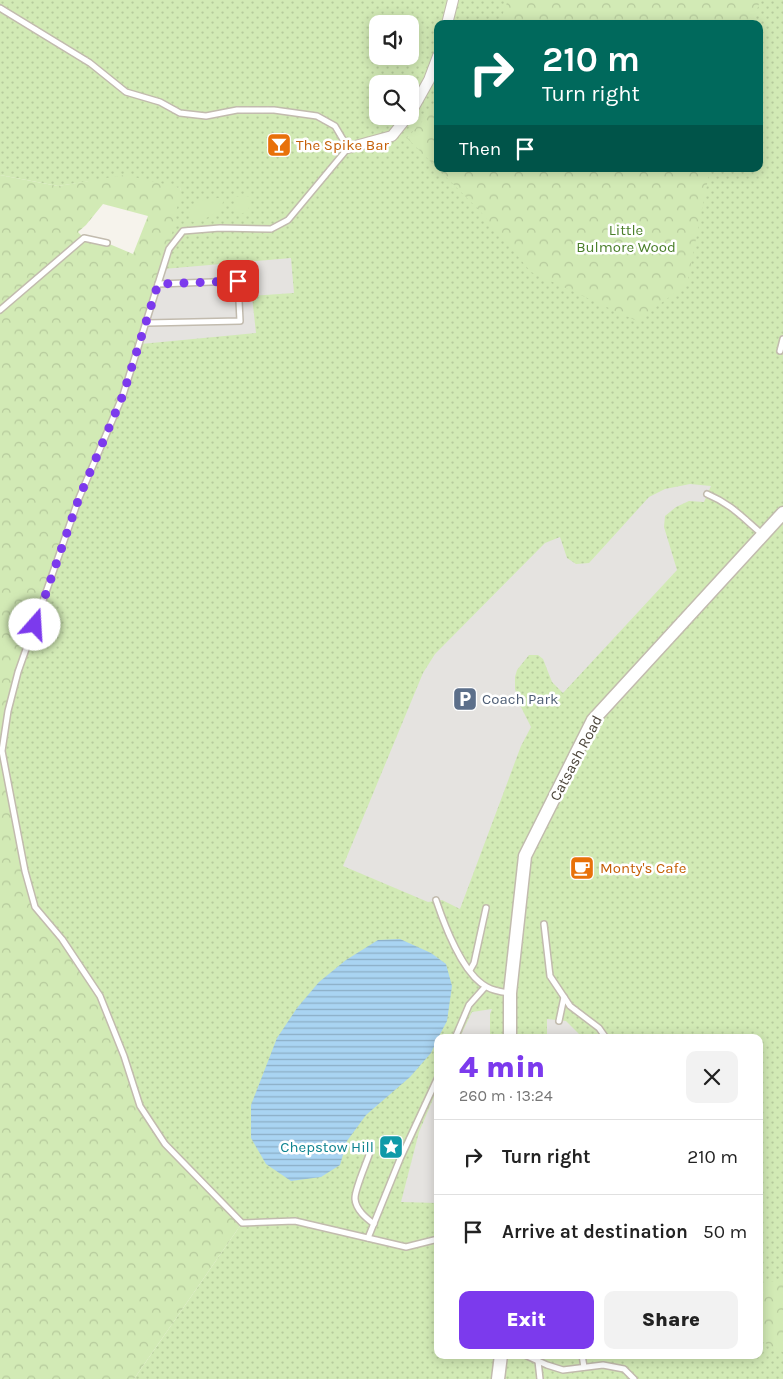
<!DOCTYPE html>
<meta charset="utf-8">
<style>
body{margin:0;font-family:Karla,sans-serif;background:#f2f2f2;color:#222;height:100vh;display:flex;flex-direction:column;font-size:19px;white-space:nowrap}
*{box-sizing:border-box;margin:0}
p{font-size:16px;color:#767676}
.icon{flex:none;width:28px;height:28px;fill:none;stroke:currentColor;stroke-width:2;stroke-linecap:round;stroke-linejoin:round}
.map{position:relative;flex:1;overflow:hidden}
.panel{position:absolute;left:434px;top:1034px;width:329px;height:325px;display:flex;flex-direction:column;background:#fff;border-radius:10px;box-shadow:0 2px 12px #0003}
.panel>*{flex:none}
.guide{position:absolute;left:434px;top:20px;width:329px;height:152px;border-radius:10px;box-shadow:0 2px 12px #0003;background:#00695c;color:#fff;overflow:hidden}
.fabs{position:absolute;left:369px;top:15px;display:grid;gap:10px}
.fabs a{display:grid;place-items:center;width:50px;height:50px;border-radius:10px;background:#fff;box-shadow:0 2px 12px #0003;font-size:25px}
.pin{position:absolute;display:grid;place-items:center;width:42px;height:42px;color:#fff;margin:-21px;border-radius:10px;box-shadow:0 2px 8px #0006}
.me{position:absolute;width:55px;margin:-28px;rotate:19deg;stroke-linejoin:round;filter:drop-shadow(0 0 4px #0008)}
.turn{display:flex;align-items:center;gap:18px;height:105px;padding:0 25px;font-size:22px}
.turn .icon{width:65px;height:65px;stroke-width:2.5}
.turn b{display:block;font-size:35px;line-height:42px}
.then{display:flex;align-items:center;height:48px;padding:0 25px;background:#0003;gap:10px;font-size:19px}
.round{display:grid;place-items:center;flex:none;width:52px;height:52px;border-radius:10px;background:#f2f2f2}
.head{display:flex;align-items:center;justify-content:space-between;height:85px;padding:0 25px}
h1{font-size:30px;font-weight:800;line-height:38px;color:#7c3aed}
.primary-button{display:flex;gap:10px;margin-top:auto;padding:10px 25px}
.primary-button a{flex:1;height:58px;border-radius:10px;background:#7c3aed;color:#fff;font-size:20px;font-weight:800;line-height:58px;text-align:center}
.primary-button a+a{background:#f2f2f2;color:#222}
ul{padding:0;list-style:none}
li{display:flex;align-items:center;gap:15px;height:75px;padding:0 25px;border-top:1px solid #e0e0e0}
li div{flex:1}
li b{display:block;font-size:19px}
li em{font-style:normal}
.map>svg:first-child{display:block}
</style>
<div class="map">
<svg width="783" height="1379" viewBox="0 0 783 1379">
<defs>
<pattern id="grass-dots" width="8" height="8" patternUnits="userSpaceOnUse" patternTransform="scale(1.25)"><rect width="8" height="8" fill="#d2eab5"/><path d="M2 2h.1M6 6h.1" fill="none" stroke="#b6ca9c" stroke-width="1.8" stroke-linecap="round"/></pattern>
<pattern id="forest-crowns" width="20" height="18" patternUnits="userSpaceOnUse" patternTransform="scale(1.25)"><rect width="20" height="18" fill="#d2eab5"/><path d="M2 6a3 3 0 1 1 6 0M12 15a3 3 0 1 1 6 0" fill="none" stroke="#b6ca9c"/></pattern>
<pattern id="water-rules" width="6" height="5" patternUnits="userSpaceOnUse" patternTransform="scale(1.25)"><rect width="6" height="5" fill="#a9d4f2"/><path d="M0 2.5h6" fill="none" stroke="#8caec5"/></pattern>
</defs>
<rect width="100%" height="100%" fill="#f6f3ec"/>
<path fill="url(#grass-dots)" fill-rule="evenodd" d="M0 0H783V1379H134L242 1223 165 1144 140 1106 35 907 25 871 2 751 18 672 181 188 91 181 58 186 0 175ZM378 24H410V56H378ZM438 24H759V169H438ZM378 84H410V116H378ZM438 1038H759V1355H438Z"/>
<g fill="url(#forest-crowns)" fill-rule="evenodd">
<path d="M508 0H760L753 24H499Z"/>
<path d="M437 105V168L407 138Z"/>
<path d="M438 169H710L687 284 637 321 531 272 480 211Z"/>
<path d="M0 175 58 186 125 175 181 188 169 249 123 395 79 498 18 672 2 751 25 871 35 907 62 939 100 996 140 1106 164 1144 242 1223 134 1379H0ZM103 204 148 216 133 254 107 243 84 238 78 232 86 225Z"/>
<path d="M783 1280V1352L759 1340V1283Z"/>
</g>
<g fill="#d2eab5">
<path d="M246 196 250 197 251 200C250 210 245 215 235 214L234 197Z"/>
<path d="M224 198 221 210 201 221 193 222C182 213 196 200 207 199 212 198 218 198 224 198Z"/>
</g>
<g fill="#e5e3e0">
<path d="M291 258 294 293 252 296 256 333 141 344 163 269Z"/>
<path d="M690 484 711 486 704 502 689 501 676 507 665 516 664 527 677 570 563 693 552 682 543 659 538 655H529L517 670 515 677V689L520 705 531 727 521 746 460 909 442 900 428 902 343 866 423 673 435 654 545 543 560 537 567 558 576 564 589 563 649 497 665 489Z"/>
<path d="M492 1009 490 1014V1037H460L472 1012Z"/>
<path d="M547 1019 566 1021 582 1037 547 1038Z"/>
<path d="M437 1090V1203L401 1202 419 1132Z"/>
</g>
<path fill="url(#water-rules)" d="M400 939 431 953 446 964 452 986 447 1021 438 1038 431 1053 410 1077 366 1115 347 1141 340 1165 321 1177 291 1181 266 1164 251 1138V1105L277 1038 297 1008 319 982 346 960 378 940Z"/>
<g fill="none" stroke-linecap="round" stroke-linejoin="round">
<defs>
<g id="service">
<path d="M0 8 90 63 126 92 160 102 180 113 206 116 237 110H274L317 116 335 126 348 148 288 220 271 229 220 228 183 231 169 249 123 395 79 498 18 672 8 711 2 751 25 871 35 907 62 939 100 996 124 1056 140 1106 165 1144 242 1223 295 1221 406 1247 438 1239"/>
<path d="M0 310 84 238 107 243"/>
<path d="M147 323 240 321 238 281 158 284"/>
<path d="M780 351 783 339"/>
<path d="M707 494C731 504 743 518 762 534"/>
<path d="M436 900C444 924 463 975 487 987 494 991 502 992 509 993"/>
<path d="M544 924 550 976 570 1006 599 1028 606 1038"/>
<path d="M470 970 474 963 486 908"/>
<path d="M559 1021 564 997"/>
<path d="M455 1038 469 1005 485 987"/>
<path d="M370 1152C367 1162 354 1191 355 1199 356 1210 366 1218 374 1224"/>
<path d="M368 1238 400 1159 438 1077"/>
<path d="M525 1355 547 1365 563 1370 603 1365 624 1369 634 1379"/>
<path d="M582 1355 584 1367"/>
<path d="M538 1361 540 1379"/>
</g>
<g id="minor">
<path d="M447 24 453 0"/>
<path d="M410 114 429 80 438 56"/>
<path d="M348 148 392 136 408 116"/>
</g>
<g id="tertiary">
<path d="M510 1038V993L525 856 593 720 783 513"/>
<path d="M498 1379 501 1355"/>
</g>
</defs>
<use href="#service" stroke="#c2bbae" stroke-width="8"/>
<use href="#minor" stroke="#c2bbae" stroke-width="12"/>
<use href="#tertiary" stroke="#c2bbae" stroke-width="15"/>
<use href="#service" stroke="#fff" stroke-width="5"/>
<use href="#minor" stroke="#fff" stroke-width="10"/>
<use href="#tertiary" stroke="#fff" stroke-width="12"/>
</g>
<g fill="none" stroke-linecap="round" stroke-linejoin="round">
<path stroke="#7c3aed" stroke-width="9" stroke-dasharray="0 16.2" d="M35 625 79 498 123 395 158 284 238 281"/>
</g>
<defs>
<symbol id="bar-square" viewBox="-11 -11 22 22"><rect x="-9" y="-9" width="18" height="18" rx="4" fill="#e8710a" stroke="#fff"/><path d="M-6-5H6L.8 .8V4.5H3.5V6h-7V4.5H-.8V.8Z" fill="#fff"/></symbol>
<symbol id="parking-square" viewBox="-11 -11 22 22"><rect x="-9" y="-9" width="18" height="18" rx="4" fill="#5c6f8a" stroke="#fff"/><path d="M-3.5-5.5H1a3.5 3.5 0 0 1 0 7H-1V5.5H-3.5ZM-1-3.4V-.6H.8a1.4 1.4 0 0 0 0-2.8Z" fill="#fff"/></symbol>
<symbol id="cafe-square" viewBox="-11 -11 22 22"><rect x="-9" y="-9" width="18" height="18" rx="4" fill="#e8710a" stroke="#fff"/><path d="M-5.5-4.5H6V0H3Q3 3.5 0 3.5H-2.5Q-5.5 3.5-5.5 0ZM3-3.2v2h1.7v-2ZM-6 4.5H4V6H-6Z" fill="#fff"/></symbol>
<symbol id="sight-square" viewBox="-11 -11 22 22"><rect x="-9" y="-9" width="18" height="18" rx="4" fill="#0f9aa8" stroke="#fff"/><path d="M0-6L1.8-2.2L6-1.7L2.9 1.2L3.7 5.4L0 3.3L-3.7 5.4L-2.9 1.2L-6-1.7L-1.8-2.2Z" fill="#fff"/></symbol>
</defs>
<g fill-rule="evenodd">
<use href="#bar-square" x="265" y="131" width="28" height="28"/>
<use href="#parking-square" x="451" y="685" width="28" height="28"/>
<use href="#cafe-square" x="568" y="854" width="28" height="28"/>
<use href="#sight-square" x="377" y="1133" width="28" height="28"/>
</g>
<g text-anchor="middle" dominant-baseline="central" stroke-width="5" stroke-linejoin="round" paint-order="stroke">
<g font-size="15" fill="#c56008" stroke="#fff" text-anchor="start">
<text x="296" y="145">The Spike Bar</text>
<text x="600" y="868">Monty's Cafe</text>
</g>
<g font-size="15" fill="#4a7f2a" stroke="#fff">
<text x="626" y="230">Little<tspan x="626" dy="17">Bulmore Wood</tspan></text>
</g>
<g font-size="15" fill="#4e5e75" stroke="#fff" text-anchor="start">
<text x="482" y="699">Coach Park</text>
</g>
<g font-size="15" fill="#4b4439" stroke="#fff">
<text transform="translate(576 758) rotate(-62)">Catsash Road</text>
</g>
<g font-size="15" fill="#0d838f" stroke="#fff" text-anchor="end">
<text x="374" y="1147">Chepstow Hill</text>
</g>
</g>
</svg>
<div class="fabs">
<a><svg class="icon" aria-label="sound" viewBox="0 0 24 24"><path d="M4 9h4l5-4v14l-5-4H4zM17 9q2 3 0 6"/></svg></a>
<a><svg class="icon" aria-label="search" viewBox="0 0 24 24"><circle cx="10" cy="10" r="6"/><path d="M15 15l6 6"/></svg></a>
</div>
<div class="pin" style="left:238px;top:281px;background:#d93025"><svg class="icon" aria-label="arrive" viewBox="0 0 24 24"><path d="M6 21V4h12l-3 4 3 4H6"/></svg></div>
<svg class="me" style="left:35px;top:625px" viewBox="-20 -20 40 40"><circle r="19" fill="#fff"/><path d="M0-13L10 11 0 6-10 11z" fill="#7c3aed"/></svg>
<div class="guide">
<div class="turn"><svg class="icon" aria-label="right" viewBox="0 0 24 24"><path d="M7 20v-9h11M14 6l5 5-5 5"/></svg><div><b>210 m</b>Turn right</div></div>
<div class="then">Then<svg class="icon" aria-label="arrive" viewBox="0 0 24 24"><path d="M6 21V4h12l-3 4 3 4H6"/></svg></div>
</div>
<section class="panel">
<div class="head"><div><h1>4 min</h1><p>260 m · 13:24</p></div><a class="round"><svg class="icon" aria-label="close" viewBox="0 0 24 24"><path d="M6 6l12 12M18 6L6 18"/></svg></a></div>
<ul>
<li><svg class="icon" aria-label="right" viewBox="0 0 24 24"><path d="M7 20v-9h11M14 6l5 5-5 5"/></svg><div><b>Turn right</b></div><em>210 m</em></li>
<li><svg class="icon" aria-label="arrive" viewBox="0 0 24 24"><path d="M6 21V4h12l-3 4 3 4H6"/></svg><div><b>Arrive at destination</b></div><em>50 m</em></li>
</ul>
<div class="primary-button"><a>Exit</a><a>Share</a></div>
</section>
</div>
